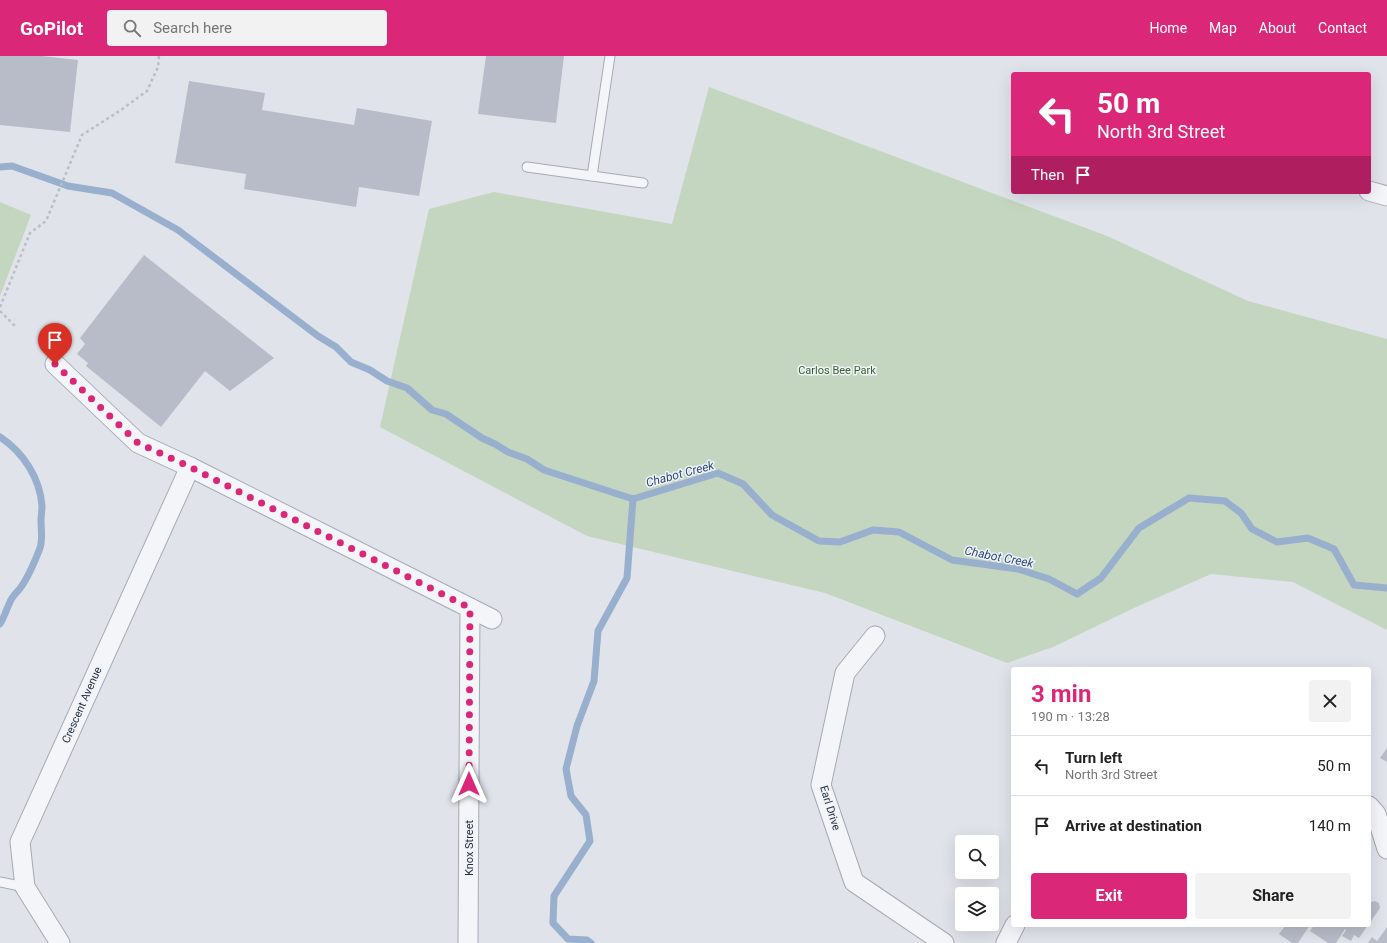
<!DOCTYPE html>
<meta charset="utf-8">
<style>
body{margin:0;font-family:Roboto,sans-serif;background:#f2f2f2;color:#222;height:100vh;display:flex;flex-direction:column;font-size:15px;white-space:nowrap}
*{box-sizing:border-box;margin:0}
p{font-size:13px;color:#767676}
.icon{flex:none;width:22px;height:22px;fill:none;stroke:currentColor;stroke-width:2;stroke-linecap:round;stroke-linejoin:round}
.map{position:relative;flex:1;overflow:hidden}
.drawer{position:absolute;left:1011px;top:611px;width:360px;height:260px;display:flex;flex-direction:column;background:#fff;border-radius:4px;box-shadow:0 4px 16px #0002}
.drawer>*{flex:none}
.top-card{position:absolute;left:1011px;top:16px;width:360px;height:122px;border-radius:4px;box-shadow:0 4px 16px #0002;background:#db2777;color:#fff;overflow:hidden}
.tools{position:absolute;left:955px;top:779px;display:grid;gap:8px}
.tools a{display:grid;place-items:center;width:44px;height:44px;border-radius:4px;background:#fff;box-shadow:0 4px 16px #0002;font-size:20px}
.pin{position:absolute;display:grid;place-items:center;width:34px;height:34px;color:#fff;margin:-41px -17px;border-radius:50% 50% 50% 0;rotate:-45deg;box-shadow:0 0 4px #0007}
.pin .icon{rotate:45deg}
.me{position:absolute;width:44px;margin:-22px;rotate:0deg;stroke-linejoin:round;filter:drop-shadow(0 0 3px #0008)}
.turn{display:flex;align-items:center;gap:14px;height:84px;padding:0 20px;font-size:18px}
.turn .icon{width:52px;height:52px;stroke-width:2.5}
.turn b{display:block;font-size:28px;line-height:34px}
.then{display:flex;align-items:center;height:38px;padding:0 20px;background:#0003;gap:8px;font-size:15px}
.round{display:grid;place-items:center;flex:none;width:42px;height:42px;border-radius:4px;background:#f2f2f2}
.summary{display:flex;align-items:center;justify-content:space-between;height:68px;padding:0 20px}
h1{font-size:24px;font-weight:700;line-height:30px;color:#db2777}
.primary-button{display:flex;gap:8px;margin-top:auto;padding:8px 20px}
.primary-button a{flex:1;height:46px;border-radius:4px;background:#db2777;color:#fff;font-size:16px;font-weight:700;line-height:46px;text-align:center}
.primary-button a+a{background:#f2f2f2;color:#222}
ul{padding:0;list-style:none}
li{display:flex;align-items:center;gap:12px;height:60px;padding:0 20px;border-top:1px solid #e0e0e0}
li div{flex:1}
li b{display:block;font-size:15px}
li em{font-style:normal}
header{display:flex;align-items:center;gap:24px;box-sizing:border-box;height:56px;padding:0 20px;background:#db2777;color:#fff}
header strong{font-size:19px}
nav{display:flex;gap:22px;margin-inline-start:auto;font-size:14px}
.search{width:280px;height:36px;background:#f2f2f2;display:flex;align-items:center;gap:10px;box-sizing:border-box;padding:0 14px;border-radius:4px;color:#767676;font-size:15px}
.map>svg:first-child{display:block}
</style>
<header>
<strong>GoPilot</strong>
<div class="search"><svg class="icon" aria-label="search" viewBox="0 0 24 24"><circle cx="10" cy="10" r="6"/><path d="M15 15l6 6"/></svg>Search here</div>
<nav><a>Home</a><a>Map</a><a>About</a><a>Contact</a></nav>
</header>
<div class="map">
<svg width="1387" height="887" viewBox="0 0 1387 887">
<rect width="100%" height="100%" fill="#e0e3ea"/>
<g fill="#c4d5c0">
<path d="M709 31 1107 180 1248 245 1387 283V574L1293 526 1211 518 1134 552 1053 591 1007 607 825 537 587 480 380 371 429 153 494 136 672 168Z"/>
<path d="M0 146 31 159 0 240Z"/>
</g>
<g fill="none" stroke-linecap="round" stroke-linejoin="round">
<g stroke="#98afcd" stroke-width="7">
<path d="M0 111 12 110 68 130 112 137 178 174 318 280 336 291 351 306 370 314 387 325 407 332 432 354 446 358 482 382 495 388 508 396 527 403 544 414 633 443"/>
<path d="M0 381C23 396 40 422 42 450 42 455 41 460 41 465 41 474 43 483 40 492 35 505 29 520 21 531 18 536 12 540 10 546 6 554 5 560 0 568"/>
<path d="M633 443 718 417 743 428 772 459 819 485 840 486 873 474 899 476 952 504 1018 513 1049 523 1077 538 1101 522 1139 472 1189 442 1225 445 1241 457 1252 473 1277 486 1308 482 1334 493 1354 529 1387 532"/>
<path d="M591 887 587 884 568 883 553 867 554 840 590 785 586 759 571 740 566 713 577 670 594 625 598 575 627 522 633 443"/>
</g>
</g>
<g fill="#b7bcc8">
<path d="M0 0H42L78 4 70 76 0 69Z"/>
<path d="M486 0H564L556 67 478 58Z"/>
<path d="M189 25 265 37 262 54 354 69 357 52 432 65 419 140 359 131 356 151 244 133 246 118 175 107Z"/>
<path d="M144 199 274 302 230 335 205 315 161 371 86 310 88 307 77 298 85 288 80 282Z"/>
<path d="M1387 692V706L1380 702Z"/>
<path d="M1369 841 1371 846 1375 845 1379 847 1380 852 1369 868Z"/>
<path d="M1286 869H1310L1298 887H1292L1279 878Z"/>
<path d="M1314 869H1368L1359 882 1354 879 1351 885 1342 880 1346 874 1345 873 1336 887H1328L1310 875Z"/>
<path d="M1387 871V887H1368L1372 881 1377 885Z"/>
</g>
<g fill="none" stroke-linecap="round" stroke-linejoin="round">
<defs>
<g id="lane">
<path d="M610 0 592 120 643 127"/>
<path d="M527 111 592 120"/>
<path d="M0 826 25 831"/>
</g>
<g id="street">
<path d="M1369 135 1387 140"/>
<path d="M55 308 138 387 190 411 492 563"/>
<path d="M875 580 845 617 821 729 854 826 944 887"/>
<path d="M1369 750 1376 758 1387 793"/>
<path d="M60 887 25 831 20 786 190 411"/>
<path d="M468 887 470 552"/>
<path d="M1006 887 1015 869"/>
</g>
</defs>
<use href="#lane" stroke="#a5aab5" stroke-width="11"/>
<use href="#street" stroke="#a5aab5" stroke-width="21"/>
<g stroke="#babec5" stroke-width="2.5" stroke-dasharray="3 3" stroke-linecap="butt">
<path d="M0 251 30 177 46 165 82 79 121 54 147 35 158 11 159 0"/>
<path d="M0 255 15 270"/>
</g>
<use href="#lane" stroke="#f3f5f8" stroke-width="9"/>
<use href="#street" stroke="#f3f5f8" stroke-width="19"/>
</g>
<g fill="none" stroke-linecap="round" stroke-linejoin="round">
<path stroke="#db2777" stroke-width="7" stroke-dasharray="0 12.6" d="M55 308 138 387 190 411 470 552 469 728"/>
</g>
<g text-anchor="middle" dominant-baseline="central" stroke-width="3" stroke-linejoin="round" paint-order="stroke">
<g font-size="11" fill="#396033" stroke="#f0f3f7">
<text x="837" y="314">Carlos Bee Park</text>
</g>
<g font-size="11" fill="#273043" stroke="#f0f3f7">
<text transform="translate(82 649) rotate(-66)">Crescent Avenue</text>
<text transform="translate(830 752) rotate(73)">Earl Drive</text>
<text transform="translate(469 792) rotate(-90)">Knox Street</text>
</g>
<g font-size="12" font-style="italic" fill="#2e4b7a" stroke="#f0f3f7">
<text transform="translate(680 418) rotate(-15)">Chabot Creek</text>
<text transform="translate(999 501) rotate(11)">Chabot Creek</text>
</g>
</g>
</svg>
<div class="tools">
<a><svg class="icon" aria-label="search" viewBox="0 0 24 24"><circle cx="10" cy="10" r="6"/><path d="M15 15l6 6"/></svg></a>
<a><svg class="icon" aria-label="layers" viewBox="0 0 24 24"><path d="M12 4l9 5-9 5-9-5zM3 14l9 5 9-5"/></svg></a>
</div>
<div class="pin" style="left:55px;top:308px;background:#d93025"><svg class="icon" aria-label="arrive" viewBox="0 0 24 24"><path d="M6 21V4h12l-3 4 3 4H6"/></svg></div>
<svg class="me" style="left:469px;top:728px" viewBox="-20 -20 40 40"><path d="M0-17L14 15 0 8-14 15z" fill="#db2777" stroke="#fff" stroke-width="4"/></svg>
<div class="top-card">
<div class="turn"><svg class="icon" aria-label="left" viewBox="0 0 24 24"><path d="M17 20v-9H6M10 6l-5 5 5 5"/></svg><div><b>50 m</b>North 3rd Street</div></div>
<div class="then">Then<svg class="icon" aria-label="arrive" viewBox="0 0 24 24"><path d="M6 21V4h12l-3 4 3 4H6"/></svg></div>
</div>
<section class="drawer">
<div class="summary"><div><h1>3 min</h1><p>190 m · 13:28</p></div><a class="round"><svg class="icon" aria-label="close" viewBox="0 0 24 24"><path d="M6 6l12 12M18 6L6 18"/></svg></a></div>
<ul>
<li><svg class="icon" aria-label="left" viewBox="0 0 24 24"><path d="M17 20v-9H6M10 6l-5 5 5 5"/></svg><div><b>Turn left</b><p>North 3rd Street</p></div><em>50 m</em></li>
<li><svg class="icon" aria-label="arrive" viewBox="0 0 24 24"><path d="M6 21V4h12l-3 4 3 4H6"/></svg><div><b>Arrive at destination</b></div><em>140 m</em></li>
</ul>
<div class="primary-button"><a>Exit</a><a>Share</a></div>
</section>
</div>
